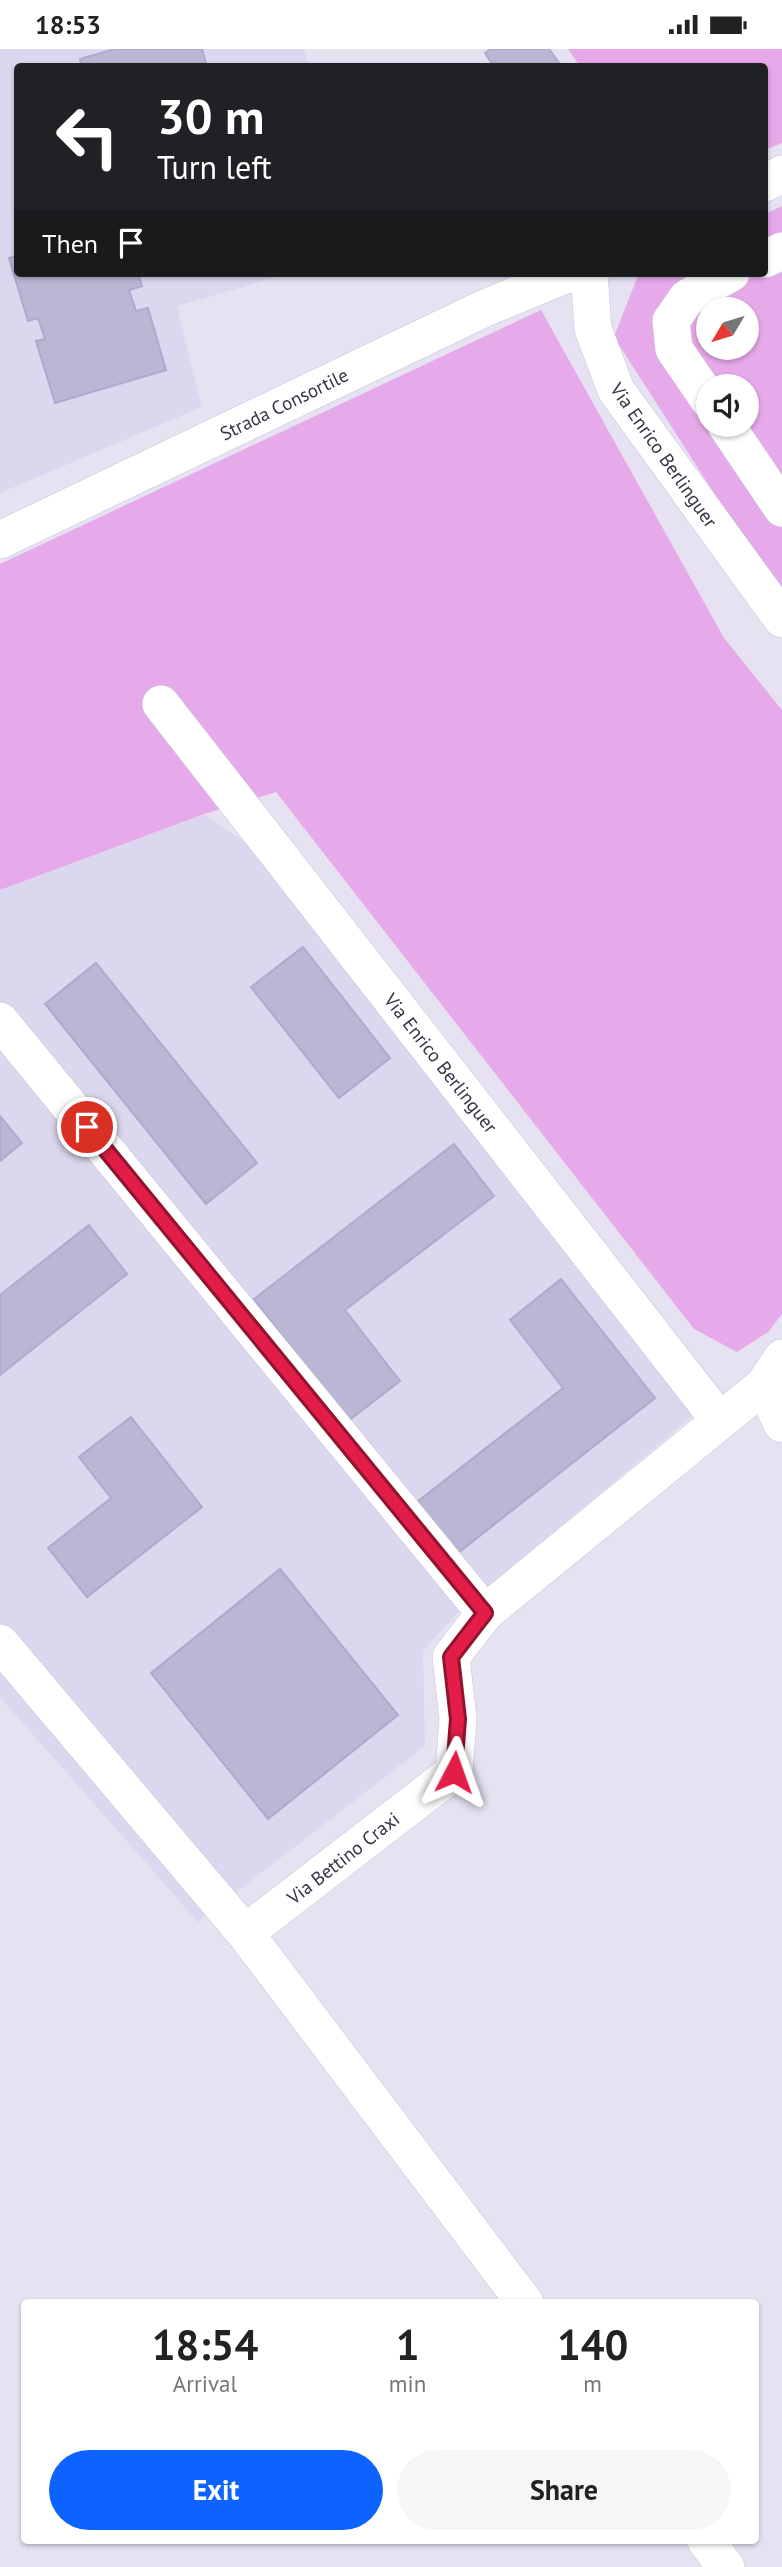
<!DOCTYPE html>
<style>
body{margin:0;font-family:"PT Sans",sans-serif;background:#f6f6f6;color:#222;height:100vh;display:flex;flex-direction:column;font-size:26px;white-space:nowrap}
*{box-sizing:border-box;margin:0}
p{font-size:23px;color:#767676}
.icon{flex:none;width:38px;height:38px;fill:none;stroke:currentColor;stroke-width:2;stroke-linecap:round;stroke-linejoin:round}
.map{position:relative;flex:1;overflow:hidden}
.panel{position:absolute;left:21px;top:2250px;width:738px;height:245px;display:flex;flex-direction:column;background:#fff;border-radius:7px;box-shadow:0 2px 5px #0004}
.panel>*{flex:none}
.guide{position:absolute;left:14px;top:14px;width:754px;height:214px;border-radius:7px;box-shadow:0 2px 5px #0004;background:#202124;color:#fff;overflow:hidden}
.needle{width:46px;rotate:232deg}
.tools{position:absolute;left:696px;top:248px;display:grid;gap:14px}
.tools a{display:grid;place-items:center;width:63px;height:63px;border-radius:50%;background:#fff;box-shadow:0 2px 5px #0004;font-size:35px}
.pin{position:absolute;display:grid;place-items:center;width:60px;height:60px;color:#fff;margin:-30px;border:4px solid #fff;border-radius:50%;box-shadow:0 2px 7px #0007}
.me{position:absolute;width:77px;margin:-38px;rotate:4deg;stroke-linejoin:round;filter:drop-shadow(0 0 5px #0008)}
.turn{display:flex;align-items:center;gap:24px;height:147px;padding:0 28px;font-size:32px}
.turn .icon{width:91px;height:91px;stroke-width:2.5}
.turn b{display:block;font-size:49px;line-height:60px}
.then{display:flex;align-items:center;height:66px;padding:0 28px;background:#0003;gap:14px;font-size:26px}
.eta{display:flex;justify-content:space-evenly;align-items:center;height:119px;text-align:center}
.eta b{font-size:42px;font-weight:800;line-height:49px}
.action{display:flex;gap:14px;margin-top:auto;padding:14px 28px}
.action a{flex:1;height:80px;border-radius:42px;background:#0d63ff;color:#fff;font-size:28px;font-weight:800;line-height:80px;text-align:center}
.action a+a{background:#f6f6f6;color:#222}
.status{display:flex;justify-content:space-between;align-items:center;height:49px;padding:0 35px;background:#fff;direction:ltr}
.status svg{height:19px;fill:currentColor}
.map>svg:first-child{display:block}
</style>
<div class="status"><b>18:53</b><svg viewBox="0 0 49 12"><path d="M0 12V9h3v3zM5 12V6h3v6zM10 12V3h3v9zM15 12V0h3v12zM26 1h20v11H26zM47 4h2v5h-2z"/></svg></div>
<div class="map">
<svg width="782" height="2518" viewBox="0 0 782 2518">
<rect width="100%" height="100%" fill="#e6e2f2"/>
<g fill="#dbd7ee">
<path d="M0 0H303L310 17 18 18V224H290L177 257 202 358 0 444Z"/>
<path d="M204 765 246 794 695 1365 460 1561 423 1602 425 1697 198 1873 0 1648V841Z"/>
</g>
<g fill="#e6a9e9" fill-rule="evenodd">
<path d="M568 0H782V94L765 101V18L580 17Z"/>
<path d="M782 157V550L614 288 639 224H765V165ZM709 261H747V299H709ZM709 338H747V376H709Z"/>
<path d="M541 261 724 589 782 661V1265L768 1283 737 1303 694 1280 276 743 204 765 0 841V515Z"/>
</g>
<g fill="#bab7d4" stroke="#aeaacf" stroke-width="2">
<path d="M115 0H202L207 18H82L80 10Z"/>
<path d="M491 0H549L562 18H494L485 4Z"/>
<path d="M18 207V224H138L142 237 129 241 136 262 148 259 166 321 55 354 36 292 45 290 38 269 28 272 9 209Z"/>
<path d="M303 898 390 1009 339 1049 251 938Z"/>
<path d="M96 914 257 1114 206 1155 45 955Z"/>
<path d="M0 1067 22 1094 0 1112Z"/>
<path d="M454 1095 494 1147 345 1261 400 1332 348 1372 254 1250Z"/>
<path d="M89 1176 127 1225 0 1326V1246Z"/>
<path d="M561 1230 655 1349 458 1504 417 1453 563 1339 510 1271Z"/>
<path d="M131 1368 202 1458 87 1548 48 1499 111 1449 79 1408Z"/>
<path d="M280 1520 398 1666 268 1770 151 1624Z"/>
</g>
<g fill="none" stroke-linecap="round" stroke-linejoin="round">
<defs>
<g id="minor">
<path d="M765 134 782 125"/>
<path d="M765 210 782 202"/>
<path d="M589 224 593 280 616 341 782 570"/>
<path d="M709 351 674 300 671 272 687 249 731 224"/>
<path d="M726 376 782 459"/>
<path d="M0 491 485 259 570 224"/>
<path d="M161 655 720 1372"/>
<path d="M0 972 485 1564"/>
<path d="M782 1309 764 1336 782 1375"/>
<path d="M0 1594 245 1884 525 2254"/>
<path d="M245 1884 454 1723 458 1670 451 1608 485 1564 764 1336"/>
<path d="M706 2492 726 2518"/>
</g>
</defs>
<use href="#minor" stroke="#c6c2dc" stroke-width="38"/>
<use href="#minor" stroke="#fff" stroke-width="37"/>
</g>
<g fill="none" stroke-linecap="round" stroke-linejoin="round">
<defs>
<path id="route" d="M87 1078 485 1564 451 1608 458 1670 454 1723"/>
</defs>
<use href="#route" stroke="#92132f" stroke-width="18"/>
<use href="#route" stroke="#e11d48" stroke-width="12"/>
</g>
<g text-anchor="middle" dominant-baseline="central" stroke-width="5" stroke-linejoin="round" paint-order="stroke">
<g font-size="19" fill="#343344" stroke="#fff">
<text transform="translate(284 355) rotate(-26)">Strada Consortile</text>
<text transform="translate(664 406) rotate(55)">Via Enrico Berlinguer</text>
<text transform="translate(441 1014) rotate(52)">Via Enrico Berlinguer</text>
<text transform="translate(343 1809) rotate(-38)">Via Bettino Craxi</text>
</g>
</g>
</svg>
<div class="tools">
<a><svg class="needle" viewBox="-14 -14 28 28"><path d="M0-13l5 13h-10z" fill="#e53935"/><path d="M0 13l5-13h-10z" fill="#767676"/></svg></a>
<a><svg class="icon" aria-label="sound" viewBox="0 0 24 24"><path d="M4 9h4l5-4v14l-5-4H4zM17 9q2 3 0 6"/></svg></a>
</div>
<div class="pin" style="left:87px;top:1078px;background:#d93025"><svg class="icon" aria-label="arrive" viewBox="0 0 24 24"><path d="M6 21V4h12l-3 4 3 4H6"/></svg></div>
<svg class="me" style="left:454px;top:1723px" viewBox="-20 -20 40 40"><path d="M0-17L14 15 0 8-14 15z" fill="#e11d48" stroke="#fff" stroke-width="4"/></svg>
<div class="guide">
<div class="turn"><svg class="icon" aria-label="left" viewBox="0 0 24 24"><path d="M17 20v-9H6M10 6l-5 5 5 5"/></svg><div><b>30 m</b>Turn left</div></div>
<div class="then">Then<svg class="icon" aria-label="arrive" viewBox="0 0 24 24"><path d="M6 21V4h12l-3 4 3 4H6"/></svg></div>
</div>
<section class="panel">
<div class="eta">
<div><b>18:54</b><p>Arrival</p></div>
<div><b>1</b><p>min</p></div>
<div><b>140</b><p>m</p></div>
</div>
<div class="action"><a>Exit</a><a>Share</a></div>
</section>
</div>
